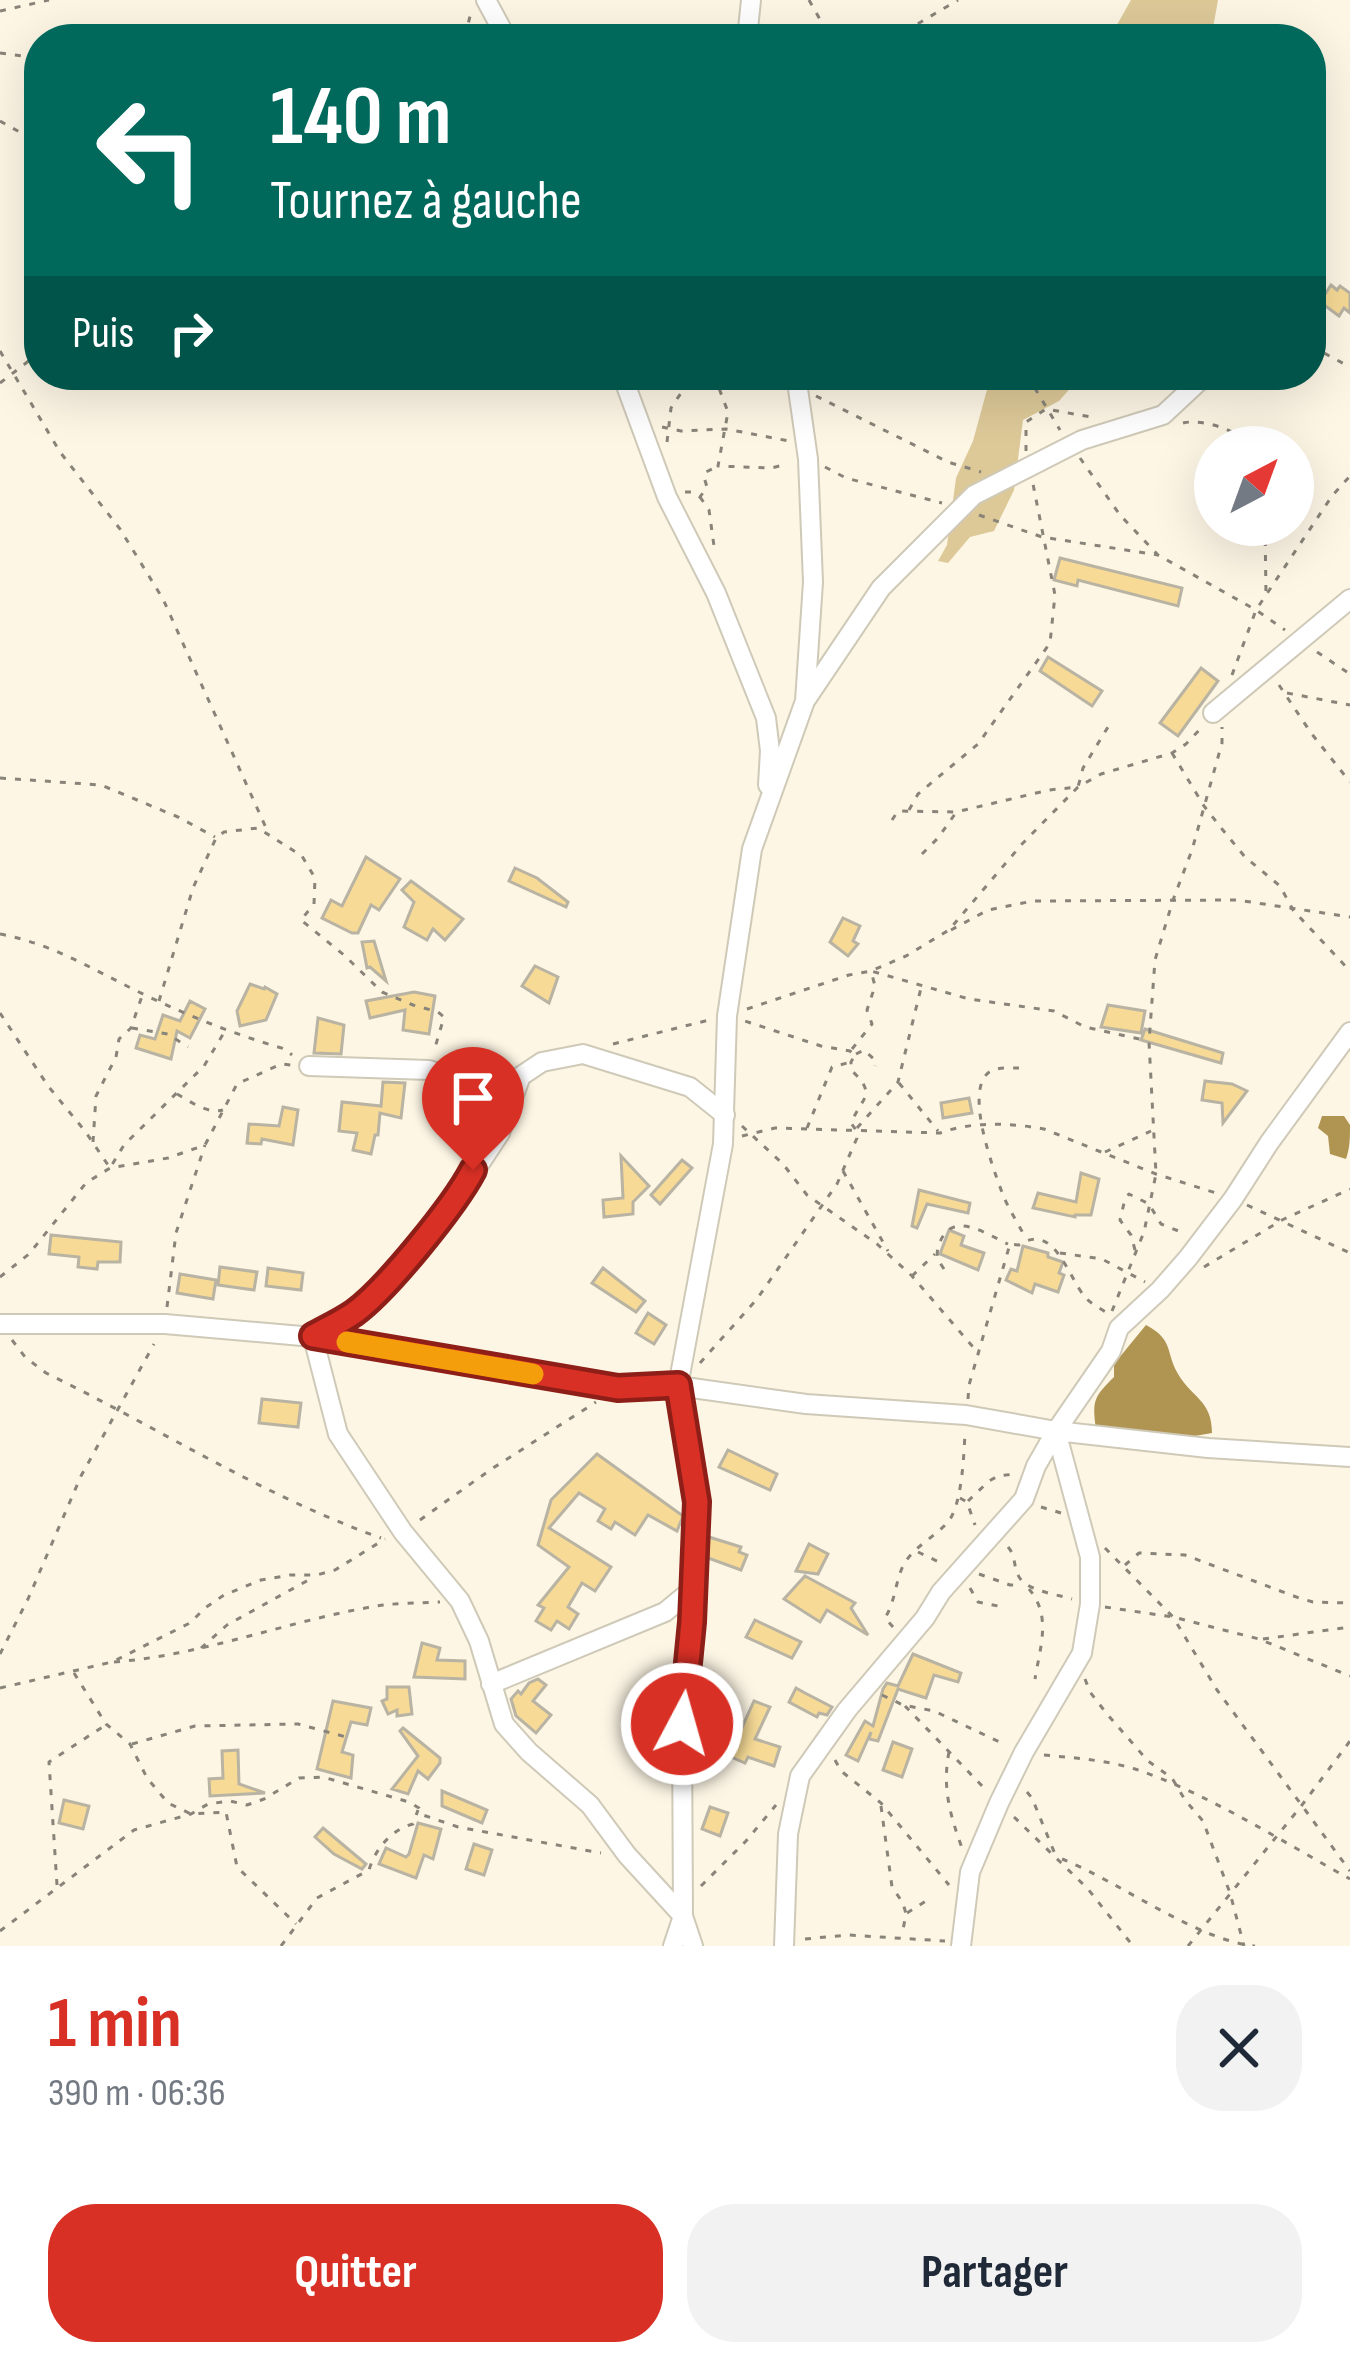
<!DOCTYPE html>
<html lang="fr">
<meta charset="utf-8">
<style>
body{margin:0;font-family:"Sofia Sans Condensed",sans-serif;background:#f2f2f3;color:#1f2937;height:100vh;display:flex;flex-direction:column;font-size:45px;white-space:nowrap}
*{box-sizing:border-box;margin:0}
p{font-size:39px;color:#747a83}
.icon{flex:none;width:66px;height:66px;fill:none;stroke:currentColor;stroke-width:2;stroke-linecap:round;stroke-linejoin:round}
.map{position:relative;height:1946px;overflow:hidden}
.sheet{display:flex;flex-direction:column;background:#fff;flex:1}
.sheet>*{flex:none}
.hud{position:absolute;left:24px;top:24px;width:1302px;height:366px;border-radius:48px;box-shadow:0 12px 48px #0002;background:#00695c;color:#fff;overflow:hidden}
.needle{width:78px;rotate:41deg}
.fabs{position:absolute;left:1194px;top:426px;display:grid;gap:24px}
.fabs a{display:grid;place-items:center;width:120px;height:120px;border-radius:50%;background:#fff;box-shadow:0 12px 48px #0002;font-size:60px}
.pin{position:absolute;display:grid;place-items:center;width:102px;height:102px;color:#fff;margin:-123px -51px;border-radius:50% 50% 50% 0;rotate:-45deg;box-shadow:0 0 12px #0007}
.pin .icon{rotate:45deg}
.me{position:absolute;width:132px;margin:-66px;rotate:6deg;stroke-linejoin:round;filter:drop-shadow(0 0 9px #0008)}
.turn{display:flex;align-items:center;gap:42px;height:252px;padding:0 48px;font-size:54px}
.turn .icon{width:156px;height:156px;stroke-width:2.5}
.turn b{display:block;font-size:84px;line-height:102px}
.then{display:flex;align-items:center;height:114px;padding:0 48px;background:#0003;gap:24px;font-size:45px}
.round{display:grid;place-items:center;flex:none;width:126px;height:126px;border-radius:48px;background:#f2f2f3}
.overview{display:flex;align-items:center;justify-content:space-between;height:204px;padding:0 48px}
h1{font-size:72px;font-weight:700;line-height:90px;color:#d93025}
.cta{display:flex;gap:24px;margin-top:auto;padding:24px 48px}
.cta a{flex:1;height:138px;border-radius:48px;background:#d93025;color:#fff;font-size:48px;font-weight:700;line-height:138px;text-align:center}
.cta a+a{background:#f2f2f3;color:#1f2937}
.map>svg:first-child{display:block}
</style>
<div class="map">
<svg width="1350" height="1946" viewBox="0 0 1350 1946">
<rect width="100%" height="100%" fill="#fdf6e5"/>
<g fill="#ddc998">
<path d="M1131 0H1218L1211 39H1109Z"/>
<path d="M991 375H1082L1059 401 1023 420 1014 490 994 531 970 537 948 563 938 561 947 545 956 478 973 441Z"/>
</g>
<g fill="#af9452">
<path d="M1322 1116H1344L1350 1125C1350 1137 1350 1148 1346 1159L1330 1154 1328 1136 1318 1128Z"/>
<path d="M1146 1325C1174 1340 1165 1351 1178 1374 1192 1398 1212 1400 1212 1433L1189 1437 1096 1429C1092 1400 1094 1397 1114 1377V1364Z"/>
</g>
<g fill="#f6da96" stroke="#b9b3a3" stroke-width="3">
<path d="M1331 285 1337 290 1340 286 1350 293V313L1344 308 1339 316 1320 302Z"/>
<path d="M1060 558 1182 588 1178 606 1078 580 1077 586 1054 580Z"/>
<path d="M1048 657 1102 691 1092 706 1040 671Z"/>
<path d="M1201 668 1218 681 1178 736 1160 723Z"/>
<path d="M366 857 400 879 379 910 371 905 358 933H352L322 918 331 900 342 906Z"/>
<path d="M515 868 537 878 568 902 566 907 509 881Z"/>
<path d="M411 881 463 919 445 940 433 929 427 940 404 927 414 902 402 890Z"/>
<path d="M843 918 860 926 853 941 858 944 848 956 830 942Z"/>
<path d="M374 941 386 981 370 967 367 968 362 942Z"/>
<path d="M535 966 558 977 549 1003 522 986Z"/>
<path d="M250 984 264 989 265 987 277 994 266 1020 240 1026 237 1011Z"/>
<path d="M414 992 435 996 429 1034 403 1030 405 1010 370 1018 366 1001Z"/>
<path d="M190 1001 205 1009 190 1038 177 1031 171 1059 136 1048 140 1035 155 1039 163 1015 180 1021Z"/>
<path d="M1108 1005 1145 1011 1141 1033 1101 1027Z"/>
<path d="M318 1018 344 1025 341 1054 314 1053Z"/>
<path d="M1145 1029 1223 1053 1221 1063 1141 1040Z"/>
<path d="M1205 1081 1232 1084 1247 1091 1223 1123 1222 1103 1202 1100Z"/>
<path d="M383 1082 405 1083 401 1118 380 1113 378 1135H375L371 1154 353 1150 357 1133 339 1131 342 1102 381 1106Z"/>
<path d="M442 1088 495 1106 486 1130 477 1127 479 1125 460 1118 463 1109 437 1101Z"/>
<path d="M969 1098 972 1113 943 1118 941 1103Z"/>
<path d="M283 1107 298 1110 293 1145 262 1139 261 1144 247 1143 249 1124 279 1126Z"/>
<path d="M621 1156 649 1186 633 1202V1214L604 1217 603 1200 623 1198Z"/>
<path d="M682 1160 692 1168 660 1204 651 1195Z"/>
<path d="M1081 1173 1099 1179 1091 1215H1075V1217L1033 1208 1038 1193 1076 1202Z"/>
<path d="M919 1190 970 1203 968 1213 927 1204 917 1228 912 1226Z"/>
<path d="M949 1230 964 1236 961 1245 984 1253 978 1270 940 1254Z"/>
<path d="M51 1235 121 1242 120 1262H98L97 1269 78 1267 79 1257 49 1254Z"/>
<path d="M1023 1246 1048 1253V1257L1063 1262 1059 1273 1064 1275 1058 1292 1035 1284 1032 1293 1006 1280 1011 1269 1017 1271Z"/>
<path d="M220 1267 257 1272 254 1290 218 1285Z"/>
<path d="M268 1268 303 1273 301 1290 266 1286Z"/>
<path d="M603 1268 645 1301 636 1312 592 1283Z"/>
<path d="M180 1274 216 1280 213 1299 177 1293Z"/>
<path d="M648 1313 666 1325 654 1344 636 1333Z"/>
<path d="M262 1399 301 1403 298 1427 259 1423Z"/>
<path d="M728 1450 777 1474 770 1490 719 1467Z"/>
<path d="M597 1454 683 1516 677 1531 648 1515 635 1535 615 1522 611 1529 598 1521 605 1509 579 1493 549 1528 611 1567 595 1591 582 1583 568 1607 578 1614 569 1629 557 1621 551 1630 536 1621 544 1608 538 1605 569 1567 538 1545 551 1500Z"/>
<path d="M709 1537 741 1547 739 1552 747 1555 741 1570 708 1558Z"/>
<path d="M809 1544 828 1554 818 1574 796 1571Z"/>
<path d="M805 1576 855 1603 851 1608 868 1635 827 1610 820 1622 784 1599Z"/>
<path d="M755 1620 801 1642 792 1658 746 1637Z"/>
<path d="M422 1643 440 1648 437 1660 465 1661V1679L414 1677Z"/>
<path d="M913 1654 961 1673 958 1682 934 1675 926 1698 898 1689 878 1741 869 1739 871 1732 858 1761 846 1755 865 1721 873 1726 883 1689 887 1683 898 1686Z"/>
<path d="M538 1679 546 1685 533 1701 551 1715 536 1733 516 1716 511 1699 518 1691 521 1694 529 1683Z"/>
<path d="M387 1687H409L412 1714 397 1716V1710L388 1714 382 1701 387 1699Z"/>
<path d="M796 1688 805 1693 832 1707 827 1715 819 1713 817 1717 789 1702Z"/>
<path d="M333 1701 371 1708 367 1725 351 1722 342 1752 353 1755 351 1778 317 1769Z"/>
<path d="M754 1701 770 1707 755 1739 780 1747 774 1766 748 1757 745 1763 729 1756Z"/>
<path d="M403 1728 440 1758V1763L428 1779 418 1771 408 1794 392 1789 418 1756 400 1731Z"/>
<path d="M893 1742 912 1749 902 1777 883 1770Z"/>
<path d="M238 1750 239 1784 265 1793 210 1796 209 1779 223 1778 222 1751Z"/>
<path d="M442 1791 487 1810 482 1823 442 1806Z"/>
<path d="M64 1800 89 1806 83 1829 59 1823Z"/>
<path d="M710 1807 728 1813 720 1836 702 1829Z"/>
<path d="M418 1823 441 1829 433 1859 424 1855 416 1878 379 1864 386 1848 406 1857 409 1854Z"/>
<path d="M323 1828 366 1864 362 1869 334 1854 315 1837Z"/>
<path d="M474 1844 492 1850 484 1875 466 1869Z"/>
</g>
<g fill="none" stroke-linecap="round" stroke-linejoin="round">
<defs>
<g id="minor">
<path d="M486 0 507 39"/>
<path d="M747 39 751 0"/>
<path d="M622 375 667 497 716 593 766 718 770 751 768 785"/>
<path d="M807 698 881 588 974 495 1082 440 1163 415 1206 375"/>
<path d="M1213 713 1350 599"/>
<path d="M309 1066 429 1070 511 1097"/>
<path d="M0 1324H165L313 1337 618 1388 678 1386 806 1404 966 1415 1056 1431 1208 1448 1350 1457"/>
<path d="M491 1684 665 1612 693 1589"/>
<path d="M673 1946 683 1916 682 1724 692 1622 697 1501 678 1386 723 1144 727 1016 752 849 805 701 813 582 808 459 796 375"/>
<path d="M693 1946 683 1916 627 1855 590 1805 529 1752 504 1724 479 1641 460 1601 403 1532 338 1434 313 1337 356 1312 389 1280 463 1189 500 1133 521 1076 542 1062 583 1054 690 1087 725 1115"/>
<path d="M784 1946 788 1834 800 1776 847 1710 925 1618 941 1592 1024 1499 1036 1466 1056 1431 1111 1351 1119 1328 1160 1290 1188 1258 1233 1199 1269 1143 1350 1032"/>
<path d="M961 1946 970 1872 999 1803 1024 1752 1082 1653 1090 1604V1557L1056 1431"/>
</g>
</defs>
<use href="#minor" stroke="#cfc9b8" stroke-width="22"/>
<g stroke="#898479" stroke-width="3" stroke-dasharray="6 9" stroke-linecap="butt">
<path d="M809 0 831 39"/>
<path d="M0 11 49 0"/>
<path d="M465 37 471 12"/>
<path d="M462 39 480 26"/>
<path d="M892 39 958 0"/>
<path d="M0 53 39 58"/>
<path d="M0 121 39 143"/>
<path d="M1311 346 1350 367"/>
<path d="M0 351 60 452 120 529 163 599 267 830"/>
<path d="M714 375 728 412 718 466 771 468 788 464"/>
<path d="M733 375 779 384"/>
<path d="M1027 375 1060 430"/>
<path d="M0 383 39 353"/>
<path d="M816 396 948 462 981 472"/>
<path d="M1183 423C1205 418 1239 432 1256 447"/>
<path d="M662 427 681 431 726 429 789 441"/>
<path d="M667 442 671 408 693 375"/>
<path d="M1026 451V422L1046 409 1091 417"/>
<path d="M1080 458 1120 515 1158 555 1256 610 1285 630"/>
<path d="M825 467 846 478 942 503"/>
<path d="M685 492H692L700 497 707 487 704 477 706 472 716 467"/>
<path d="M700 497 709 510 714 546"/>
<path d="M979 515 1042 537 1158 555"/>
<path d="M1265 525 1266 595"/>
<path d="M1317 652 1350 674"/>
<path d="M1232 675 1256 610 1332 496 1350 476"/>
<path d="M1279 685 1311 733 1350 782"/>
<path d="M1287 693 1350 705"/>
<path d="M1172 753 1204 806 1222 829 1245 857 1280 886 1293 910 1350 971"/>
<path d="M0 778 101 785 178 817 215 837"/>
<path d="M909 810 918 794 978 744 1050 643 1055 595 1033 484"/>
<path d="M892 820 898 811 956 812 1049 790 1078 787 1083 768 1111 722"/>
<path d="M922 854 938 838 955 814"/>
<path d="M951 930 988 910 1033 901 1237 900 1350 917"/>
<path d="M0 934C54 944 97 972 145 995 191 1017 236 1035 285 1049L292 1055"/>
<path d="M159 1001 193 888 216 838 224 832 258 828 302 856 315 878 314 904 301 920 344 955 382 992 413 1005 438 1012 444 1017 434 1051"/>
<path d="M747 1009 849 975 871 971 906 956 949 930 1022 844 1078 787 1101 774 1172 753 1186 744 1204 725"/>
<path d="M0 1013 48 1086 85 1131 110 1168 124 1145 204 1066 225 1031"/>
<path d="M132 1028 168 1034 188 1047"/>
<path d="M613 1044 709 1020"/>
<path d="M852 1049 872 1024 867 1010 875 986 871 971 969 999 1054 1011 1085 1027 1148 1041"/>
<path d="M856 1054 864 1050 876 1061 875 1066"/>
<path d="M1019 1068C1010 1068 999 1067 991 1071 962 1087 994 1171 1003 1195 1009 1210 1018 1223 1025 1237"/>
<path d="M899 1083 938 1131"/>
<path d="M177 1094C191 1102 207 1114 223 1110"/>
<path d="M742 1126 783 1164 807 1195 877 1244 912 1276 979 1354"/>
<path d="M807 1128 832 1067 851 1062"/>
<path d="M857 1128 898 1082 921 988"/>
<path d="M742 1136 775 1128 940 1133C972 1121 1011 1123 1044 1129L1156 1174 1216 1193"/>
<path d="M93 1142 96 1096 116 1057 119 1039 131 1028 142 996"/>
<path d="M1105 1152 1151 1131"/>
<path d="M843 1171 888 1251"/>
<path d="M1247 1205 1350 1253"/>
<path d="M1135 1250 1131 1235 1120 1220 1125 1199 1129 1194 1149 1204 1161 1224 1186 1234"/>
<path d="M1060 1253 1102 1259 1145 1282"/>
<path d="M1204 1267 1282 1220 1350 1189"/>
<path d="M944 1269C937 1259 935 1254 940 1242 953 1210 986 1234 1008 1244"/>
<path d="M912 1276 935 1254"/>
<path d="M0 1277 29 1254 86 1183 110 1168 168 1158 205 1145 237 1084 281 1064 291 1065"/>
<path d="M167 1307 176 1233 205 1145"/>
<path d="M1112 1311 1144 1232 1156 1174 1149 1042 1155 960 1173 900 1192 850 1222 743V727"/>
<path d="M12 1340 25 1357 46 1373C159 1428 263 1496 381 1538"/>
<path d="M700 1363 757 1299 823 1204 837 1184 857 1138 856 1130 851 1123C862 1097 878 1095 851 1070V1062L855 1055 850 1051 821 1046 745 1021"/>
<path d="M968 1399 969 1385 1010 1244 1019 1245C1054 1221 1068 1277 1085 1297 1091 1304 1101 1309 1109 1314"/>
<path d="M960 1498 967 1502 975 1525"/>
<path d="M968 1501 989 1481 998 1476 1015 1474"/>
<path d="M1041 1507 1061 1513"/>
<path d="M420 1520 490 1470 596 1402"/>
<path d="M1008 1547C1016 1556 1013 1564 1018 1575 1025 1591 1056 1594 1072 1599"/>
<path d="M1105 1548 1173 1617 1217 1690 1350 1871"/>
<path d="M918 1552 941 1563"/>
<path d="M1125 1565 1139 1553 1185 1555 1299 1598 1313 1602 1350 1603"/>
<path d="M979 1574 1010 1585H1022"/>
<path d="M970 1588 978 1602 1003 1607"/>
<path d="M1029 1589C1052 1616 1040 1647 1035 1679"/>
<path d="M1105 1607 1173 1617 1259 1639 1350 1676"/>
<path d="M893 1627 885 1618C896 1600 895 1581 904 1564 914 1547 933 1538 946 1524 962 1510 964 1454 965 1432"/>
<path d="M1263 1639 1350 1627"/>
<path d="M201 1648 227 1625 314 1577"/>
<path d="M0 1654 28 1599 81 1476 154 1344"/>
<path d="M114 1662C206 1655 292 1619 383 1605 401 1603 421 1603 440 1602"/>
<path d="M74 1673 106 1724 130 1744 147 1778 168 1803 191 1814 226 1812 237 1867 296 1924"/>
<path d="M1085 1679 1090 1692 1107 1714 1148 1761 1172 1778 1185 1800 1203 1821 1230 1893 1244 1946"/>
<path d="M0 1688 112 1662 190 1623 205 1608 224 1595 261 1580 290 1575H317L335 1570 385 1539"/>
<path d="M882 1695 903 1705 934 1711 1006 1745"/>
<path d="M905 1706 986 1790"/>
<path d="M132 1744 195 1726 298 1724 350 1738"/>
<path d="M949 1752C942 1787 950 1815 962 1848"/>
<path d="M1044 1755C1075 1758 1106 1760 1135 1769 1207 1793 1283 1842 1350 1879"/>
<path d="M835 1760 841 1771 881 1803 949 1885"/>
<path d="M1027 1792 1032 1798 1055 1854"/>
<path d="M881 1806 892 1887 903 1903 906 1914 902 1935"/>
<path d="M1014 1817 1088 1889 1133 1946"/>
<path d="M1062 1859C1120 1882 1196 1940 1255 1946"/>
<path d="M57 1885 49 1762 104 1726"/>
<path d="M701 1886 746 1841 776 1805"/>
<path d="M907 1913 926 1901"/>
<path d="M0 1931 134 1830 191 1814 208 1804 230 1801 247 1805 264 1799 299 1778 323 1777 409 1802 419 1808 423 1815 458 1827 601 1853"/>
<path d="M805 1939 848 1935 945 1941"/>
<path d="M281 1946 317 1898 369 1870C375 1849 392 1829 413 1824L418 1810"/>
<path d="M1188 1946 1302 1805 1350 1741"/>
</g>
<use href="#minor" stroke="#fff" stroke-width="18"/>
</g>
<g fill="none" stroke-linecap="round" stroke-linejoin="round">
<defs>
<path id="route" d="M473 1170C454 1206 386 1290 354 1313 341 1322 326 1329 313 1336L618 1388 678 1385 697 1502 692 1622 682 1724"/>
</defs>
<use href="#route" stroke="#8d1f18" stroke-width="30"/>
<use href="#route" stroke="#d93025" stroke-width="21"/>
<path stroke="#f59e0b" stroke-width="21" d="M347 1342 533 1374"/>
</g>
</svg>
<div class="fabs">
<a><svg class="needle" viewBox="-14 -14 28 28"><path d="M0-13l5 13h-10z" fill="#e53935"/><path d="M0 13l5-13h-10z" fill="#747a83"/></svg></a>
</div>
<div class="pin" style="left:473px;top:1170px;background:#d93025"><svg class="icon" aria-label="arrive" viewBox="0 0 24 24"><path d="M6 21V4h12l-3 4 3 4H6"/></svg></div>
<svg class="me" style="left:682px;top:1724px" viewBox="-20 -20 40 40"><circle r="17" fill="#d93025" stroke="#fff" stroke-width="3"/><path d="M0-11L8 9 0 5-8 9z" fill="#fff"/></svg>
<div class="hud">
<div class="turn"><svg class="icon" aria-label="left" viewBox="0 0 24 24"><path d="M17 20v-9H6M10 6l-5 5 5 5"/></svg><div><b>140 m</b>Tournez à gauche</div></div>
<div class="then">Puis<svg class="icon" aria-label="right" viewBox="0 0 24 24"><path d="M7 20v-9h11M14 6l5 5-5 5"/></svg></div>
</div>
</div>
<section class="sheet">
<div class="overview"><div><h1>1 min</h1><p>390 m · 06:36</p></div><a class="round"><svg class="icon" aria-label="close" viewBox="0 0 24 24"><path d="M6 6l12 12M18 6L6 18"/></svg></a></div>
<div class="cta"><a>Quitter</a><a>Partager</a></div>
</section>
